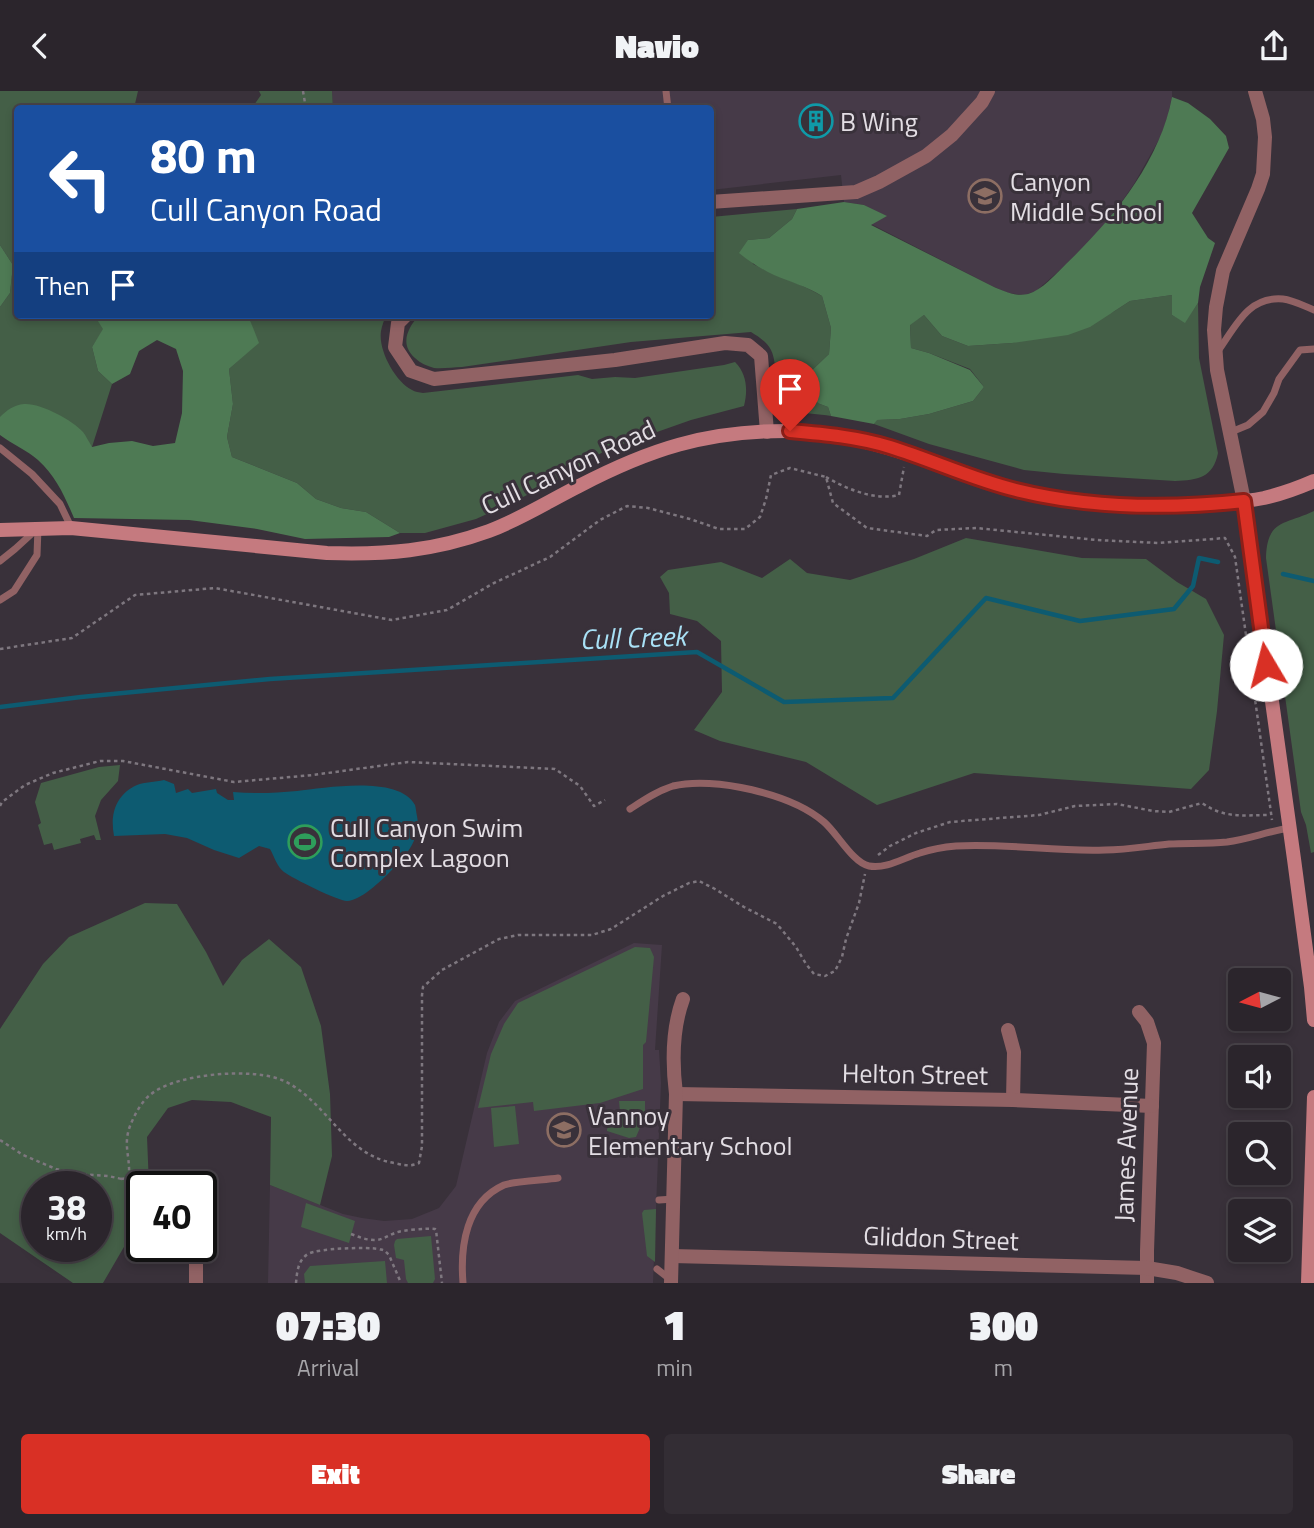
<!DOCTYPE html>
<style>
body{margin:0;font-family:"Titillium Web",sans-serif;background:#332d34;color:#f1f3f6;height:100vh;display:flex;flex-direction:column;font-size:26px;white-space:nowrap}
*{box-sizing:border-box;margin:0}
p{font-size:23px;color:#a6a5a9}
.icon{flex:none;width:38px;height:38px;fill:none;stroke:currentColor;stroke-width:2;stroke-linecap:round;stroke-linejoin:round}
.map{position:relative;height:1192px;overflow:hidden}
.panel{display:flex;flex-direction:column;background:#2b252c;flex:1}
.panel>*{flex:none}
.banner{position:absolute;left:14px;top:14px;width:700px;height:214px;border-radius:7px;box-shadow:0 4px 10px #0003,0 0 0 2px #474248;background:#1a4fa0;color:#fff;overflow:hidden}
.needle{width:46px;rotate:264deg}
.buttons{position:absolute;left:1228px;top:877px;display:grid;gap:14px}
.buttons a{display:grid;place-items:center;width:63px;height:63px;border-radius:7px;background:#2b252c;box-shadow:0 4px 10px #0003,0 0 0 2px #474248;font-size:35px}
.speed{position:absolute;left:21px;top:1080px;display:flex;gap:14px;font-size:35px;font-weight:700;text-align:center}
.speed>*{display:grid;place-content:center;width:91px;height:91px;border-radius:50%;background:#2b252c;box-shadow:0 4px 10px #0003,0 0 0 2px #474248;line-height:1}
.speed small{font-size:18px;font-weight:400}
.speed .limit{border:4px solid #111;border-radius:10px;background:#fff;color:#111}
.pin{position:absolute;display:grid;place-items:center;width:60px;height:60px;color:#fff;margin:-72px -30px;border-radius:50% 50% 50% 0;rotate:-45deg;box-shadow:0 0 7px #0007}
.pin .icon{rotate:45deg}
.me{position:absolute;width:77px;margin:-38px;rotate:352deg;stroke-linejoin:round;filter:drop-shadow(0 0 5px #0008)}
.turn{display:flex;align-items:center;gap:24px;height:147px;padding:0 21px;font-size:32px}
.turn .icon{width:91px;height:91px;stroke-width:2.5}
.turn b{display:block;font-size:49px;line-height:60px}
.then{display:flex;align-items:center;height:66px;padding:0 21px;background:#0003;gap:14px;font-size:26px}
.eta{display:flex;justify-content:space-evenly;align-items:center;height:119px;text-align:center}
.eta b{font-size:42px;font-weight:800;line-height:49px}
.cta{display:flex;gap:14px;margin-top:auto;padding:14px 21px}
.cta a{flex:1;height:80px;border-radius:7px;background:#d93025;color:#fff;font-size:28px;font-weight:800;line-height:80px;text-align:center}
.cta a+a{background:#332d34;color:#f1f3f6}
header{display:flex;justify-content:space-between;align-items:center;height:91px;padding:0 21px;background:#2b252c;font-size:32px;font-weight:800}
.map>svg:first-child{display:block}
</style>
<header><svg class="icon" aria-label="back" viewBox="0 0 24 24"><path d="M15 5l-7 7 7 7"/></svg>Navio<svg class="icon" aria-label="share" viewBox="0 0 24 24"><path d="M12 15V3M7 8l5-5 5 5M5 13v7h14v-7"/></svg></header>
<div class="map">
<svg width="1314" height="1192" viewBox="0 0 1314 1192">
<rect width="100%" height="100%" fill="#39313a"/>
<g fill="#463a48">
<path d="M332 0H1172V6L1168 24 1161 45 1134 93 1111 126 1088 152 1060 179 1036 200 1025 204 1008 202 992 195 871 133 886 125 864 114 844 111 841 84 711 99 710 18H333Z"/>
<path d="M634 852 662 854 655 959H659L661 992 653 1192H268L270 1094 343 1123 362 1127 384 1130 412 1128 439 1117 456 1095 487 962 499 931 515 910Z"/>
</g>
<g fill="#445f47" fill-rule="evenodd">
<path d="M0 0H138L134 17 18 18V224H94L104 238 92 256 98 280 112 293 92 356 0 326V216L10 202 13 174 0 154Z"/>
<path d="M259 0H332L333 17H252L261 4Z"/>
<path d="M797 118 792 128 769 147 748 149 753 173C776 185 800 192 822 205L831 237 829 263 807 284 820 313 828 316 831 325C819 323 805 323 793 319 770 310 780 277 771 259 767 251 759 246 751 241L631 251 462 276C453 276 443 278 434 277 427 275 420 272 415 267 399 253 408 237 419 224H710L711 126Z"/>
<path d="M1172 204V224L1185 231 1198 212 1199 267 1218 362C1213 387 1198 389 1175 390L1064 383 1024 379 929 353 874 333 876 329 900 328 929 323 973 310 984 296 970 278 929 262 911 257 910 233 924 224 942 245 968 255 1012 252 1113 221 1130 210Z"/>
<path d="M248 224H386C384 229 382 235 381 240 378 259 395 290 412 299 415 301 419 301 423 302L578 284 592 288 615 286 635 287 724 274 735 271C747 283 748 299 744 315L691 329 606 359 563 386 511 412 476 428 425 442H400L366 421 341 417 316 408 297 392 232 366 227 346 233 313 229 278 258 252Z"/>
<path d="M1314 420V761L1311 762 1306 734 1301 721 1266 467C1267 428 1285 434 1314 420Z"/>
<path d="M966 447 1082 467 1146 468 1177 491 1206 508 1224 544 1217 620 1209 679 1191 698 974 682 877 714 806 671 720 650 694 639 722 601 721 550 697 530 670 523 669 502 660 486 668 479 721 471 762 487 790 468 807 482 850 489 914 468Z"/>
<path d="M120 674 118 690 101 709 95 725 101 749H96L94 744 80 748 81 752 54 759 52 752 44 754 38 734 41 732 35 711 41 692 99 676Z"/>
<path d="M145 812 177 813 206 861 223 895 242 869 269 848 301 876 321 935 330 1003 332 1065 320 1114 270 1094 271 1026 231 1011 192 1009 168 1017 147 1046 149 1095 142 1096V1125L103 1192H73L0 1142V938L43 873 69 846ZM37 1096H96V1155H37Z"/>
<path d="M635 856 650 857 654 866 646 951 643 954V998L600 1012 534 1020 533 1011 478 1017 491 963 504 933 518 912Z"/>
<path d="M619 1010H645V1025L636 1046 629 1047 607 1040V1038L620 1021Z"/>
<path d="M515 1015 519 1053 494 1056 491 1017Z"/>
<path d="M306 1112 355 1130 349 1152 301 1136Z"/>
<path d="M656 1118 655 1171 647 1165 642 1122 644 1119Z"/>
<path d="M431 1145 435 1188 433 1192H408L406 1188 404 1169 396 1167 394 1154 395 1150 397 1148Z"/>
<path d="M385 1170 387 1192H305L304 1183 310 1175Z"/>
</g>
<g fill="#4e7a54">
<path d="M1172 6 1188 12 1210 28 1226 45 1229 57 1192 122 1208 147 1215 152 1200 196 1198 212 1185 232 1172 224V204L1130 210 1090 236 1068 244 1012 252 968 255 942 245 924 224 910 234 911 257 929 262 970 279 984 296 973 310 929 323 900 328 877 329 874 333 831 325 828 316 820 313 799 299 807 284 829 263 831 237 822 205C806 195 790 191 774 184 761 178 750 171 739 162L748 149 769 147 792 128 797 118 844 111 864 114 887 125 871 134 992 195C1003 200 1016 206 1028 203 1042 199 1056 183 1066 173 1112 129 1160 71 1172 6Z"/>
<path d="M0 154 13 174 10 202 0 216Z"/>
<path d="M94 224H248L259 252 229 278 233 313 227 346 232 366 297 392 316 408 341 417 366 421 400 442 389 446 305 448 257 438 189 429 74 427C65 406 56 385 38 369 28 360 12 353 0 344V326C7 319 14 314 24 313 41 312 72 329 83 341 86 345 89 351 92 356L109 352 132 350 153 355 175 352 182 322 183 280 176 258 157 249 139 260 130 283 112 293 98 280 92 256 103 238Z"/>
</g>
<path fill="#0d5b71" d="M164 689 174 693 176 702 188 698 192 702 216 698 217 702 228 709H234L233 701C254 703 276 702 297 700 325 697 399 684 415 714 416 717 416 721 417 725 422 749 403 768 387 784 377 793 361 809 347 810 338 810 292 787 284 781 277 776 274 765 270 758L259 755 239 767 214 759 187 747 165 743 114 745C110 724 115 704 137 694 144 691 155 691 164 689Z"/>
<g fill="none" stroke-linecap="round" stroke-linejoin="round">
<g stroke="#0d5b71" stroke-width="4.5">
<path d="M1283 483 1314 490"/>
<path d="M0 616 81 606 270 588 697 561 784 611 893 607 986 507 1080 530 1174 518 1193 495 1199 467 1218 471"/>
</g>
<g stroke="#7e777f" stroke-width="2.5" stroke-dasharray="3.5 3.5" stroke-linecap="butt">
<path d="M303 0 306 18"/>
<path d="M826 386C846 398 876 410 899 404L904 376"/>
<path d="M0 558 72 547 135 504 215 497 392 529 447 519 494 492 550 466 600 429 627 415 648 417 690 428 719 438H745L760 426 766 408 771 384 790 377 826 386 833 412 867 437 927 445 936 439 976 437 1097 449 1159 452 1225 447 1235 466 1272 729"/>
<path d="M0 715 2 711 25 694 53 682 100 670H123L234 691 313 684 408 671 555 678 580 695 594 715 605 709"/>
<path d="M878 764 890 755 916 742 950 731 1039 724 1075 715 1117 713 1153 720 1169 721 1202 712C1225 728 1244 724 1270 724"/>
<path d="M0 1049 23 1064 56 1078 78 1083 108 1085 159 1096"/>
<path d="M121 1088 127 1087 129 1083C130 1065 123 1054 130 1035 134 1025 141 1011 150 1004 175 982 255 976 284 990 327 1010 344 1064 394 1072 403 1074 410 1076 419 1072L422 1055V904L423 896 442 879 499 848 518 844H592L611 838 663 805 689 792 699 790 715 798 744 816 777 833 796 856 806 873 814 883 825 885 835 880 842 866 846 848 859 812 865 783"/>
<path d="M351 1143C359 1146 366 1149 374 1149 383 1149 387 1145 395 1142 401 1139 428 1137 435 1138L436 1139 442 1192"/>
<path d="M296 1192C297 1181 298 1169 308 1163 318 1157 368 1156 379 1158 386 1160 384 1159 389 1164L401 1192"/>
</g>
<g stroke="#916264" stroke-width="7">
<path d="M666 0 668 18"/>
<path d="M1218 260C1236 235 1248 205 1283 208 1293 209 1304 215 1314 219"/>
<path d="M1231 341 1248 334 1263 321 1274 302 1279 288 1300 259 1314 258"/>
<path d="M0 357 32 383 60 413 71 436"/>
<path d="M0 470 15 458 38 437 37 464 14 500 0 509"/>
<path d="M630 718C644 709 657 700 673 695 714 685 792 703 824 731 837 742 853 772 869 775 887 778 903 767 920 762 932 758 944 756 956 755 1006 752 1056 761 1105 759 1127 759 1148 755 1169 753 1188 752 1208 753 1227 751 1249 748 1269 740 1290 737"/>
<path d="M659 1109 674 1108"/>
<path d="M657 1178 671 1189"/>
<path d="M463 1192C460 1155 466 1111 504 1094 514 1090 546 1089 558 1087"/>
</g>
<g stroke="#916264" stroke-width="14">
<path d="M710 111 856 101 879 91 926 65 952 44 982 11 988 0"/>
<path d="M406 224 398 232 395 256 411 280 434 288 615 269 725 252 748 254 761 265 767 341"/>
<path d="M1244 410 1217 279 1214 239 1216 216 1223 180 1258 98 1263 83 1265 46 1263 28 1255 0"/>
<path d="M1139 921 1147 931 1154 952 1147 1160V1192"/>
<path d="M1008 939 1014 961 1013 1009"/>
<path d="M676 1003 1013 1009 1152 1015"/>
<path d="M672 1165 1147 1177 1177 1182 1207 1192"/>
<path d="M196 1192V1155"/>
<path d="M671 1192 676 1003C672 971 672 938 683 908"/>
</g>
<g stroke="#c57a7f" stroke-width="14">
<path d="M1244 410 1294 768 1311 896 1314 929"/>
<path d="M0 439 71 437 327 462C386 464 434 460 489 440 521 428 549 410 579 395 650 358 706 340 786 340 867 341 936 375 1011 398 1066 414 1128 415 1185 413 1211 413 1238 412 1264 407 1281 403 1298 397 1314 390"/>
<path d="M1308 1192 1314 1006"/>
</g>
</g>
<g fill="none" stroke-linecap="round" stroke-linejoin="round">
<defs>
<path id="route" d="M790 340C824 343 858 346 890 356 932 369 974 389 1016 399 1089 417 1169 418 1244 410L1266 574"/>
</defs>
<use href="#route" stroke="#8d1f18" stroke-width="18"/>
<use href="#route" stroke="#d93025" stroke-width="12"/>
</g>
<defs>
<symbol id="building-ring" viewBox="-11 -11 22 22"><circle r="9.5" fill="#39313a" stroke="#0f9aa8" stroke-width="1.5"/><path d="M-4-6H4V6H1V3H-1V6H-4ZM-2.5-4.3h1.7v1.8h-1.7ZM.8-4.3h1.7v1.8H.8ZM-2.5-1h1.7V.8h-1.7ZM.8-1h1.7V.8H.8Z" fill="#0f9aa8"/></symbol>
<symbol id="school-ring" viewBox="-11 -11 22 22"><circle r="9.5" fill="#39313a" stroke="#8d6e63" stroke-width="1.5"/><path d="M0-5L7-2L0 1L-7-2ZM-4 1L0 2.5L4 1V4Q0 6-4 4Z" fill="#8d6e63"/></symbol>
<symbol id="stadium-ring" viewBox="-11 -11 22 22"><circle r="9.5" fill="#39313a" stroke="#2e9e5b" stroke-width="1.5"/><path d="M0-5a6.5 5 0 1 0 0 10a6.5 5 0 1 0 0-10ZM-3.5-1.8h7v3.6h-7Z" fill="#2e9e5b"/></symbol>
</defs>
<g fill-rule="evenodd">
<use href="#building-ring" x="797" y="11" width="38" height="38"/>
<use href="#school-ring" x="966" y="86" width="38" height="38"/>
<use href="#stadium-ring" x="286" y="732" width="38" height="38"/>
<use href="#school-ring" x="545" y="1020" width="38" height="38"/>
</g>
<g text-anchor="middle" dominant-baseline="central" stroke-width="6" stroke-linejoin="round" paint-order="stroke">
<g font-size="26" fill="#e3dee4" stroke="#39313a" text-anchor="start">
<text x="840" y="30">B Wing</text>
<text x="1010" y="90">Canyon<tspan x="1010" dy="30">Middle School</tspan></text>
<text x="330" y="736">Cull Canyon Swim<tspan x="330" dy="30">Complex Lagoon</tspan></text>
<text x="588" y="1024">Vannoy<tspan x="588" dy="30">Elementary School</tspan></text>
</g>
<g font-size="26" fill="#e3dee4" stroke="#39313a">
<text transform="translate(568 376) rotate(-25)">Cull Canyon Road</text>
<text transform="translate(915 983) rotate(1)">Helton Street</text>
<text transform="translate(1126 1054) rotate(-88)">James Avenue</text>
<text transform="translate(941 1147) rotate(2)">Gliddon Street</text>
</g>
<g font-size="28" font-style="italic" fill="#a9e1f6" stroke="#39313a">
<text transform="translate(633 546) rotate(-2)">Cull Creek</text>
</g>
</g>
</svg>
<div class="buttons">
<a><svg class="needle" viewBox="-14 -14 28 28"><path d="M0-13l5 13h-10z" fill="#e53935"/><path d="M0 13l5-13h-10z" fill="#a6a5a9"/></svg></a>
<a><svg class="icon" aria-label="sound" viewBox="0 0 24 24"><path d="M4 9h4l5-4v14l-5-4H4zM17 9q2 3 0 6"/></svg></a>
<a><svg class="icon" aria-label="search" viewBox="0 0 24 24"><circle cx="10" cy="10" r="6"/><path d="M15 15l6 6"/></svg></a>
<a><svg class="icon" aria-label="layers" viewBox="0 0 24 24"><path d="M12 4l9 5-9 5-9-5zM3 14l9 5 9-5"/></svg></a>
</div>
<div class="speed"><div>38<small>km/h</small></div><div class="limit">40</div></div>
<div class="pin" style="left:790px;top:340px;background:#d93025"><svg class="icon" aria-label="arrive" viewBox="0 0 24 24"><path d="M6 21V4h12l-3 4 3 4H6"/></svg></div>
<svg class="me" style="left:1266px;top:574px" viewBox="-20 -20 40 40"><circle r="19" fill="#fff"/><path d="M0-13L10 11 0 6-10 11z" fill="#d93025"/></svg>
<div class="banner">
<div class="turn"><svg class="icon" aria-label="left" viewBox="0 0 24 24"><path d="M17 20v-9H6M10 6l-5 5 5 5"/></svg><div><b>80 m</b>Cull Canyon Road</div></div>
<div class="then">Then<svg class="icon" aria-label="arrive" viewBox="0 0 24 24"><path d="M6 21V4h12l-3 4 3 4H6"/></svg></div>
</div>
</div>
<section class="panel">
<div class="eta">
<div><b>07:30</b><p>Arrival</p></div>
<div><b>1</b><p>min</p></div>
<div><b>300</b><p>m</p></div>
</div>
<div class="cta"><a>Exit</a><a>Share</a></div>
</section>
